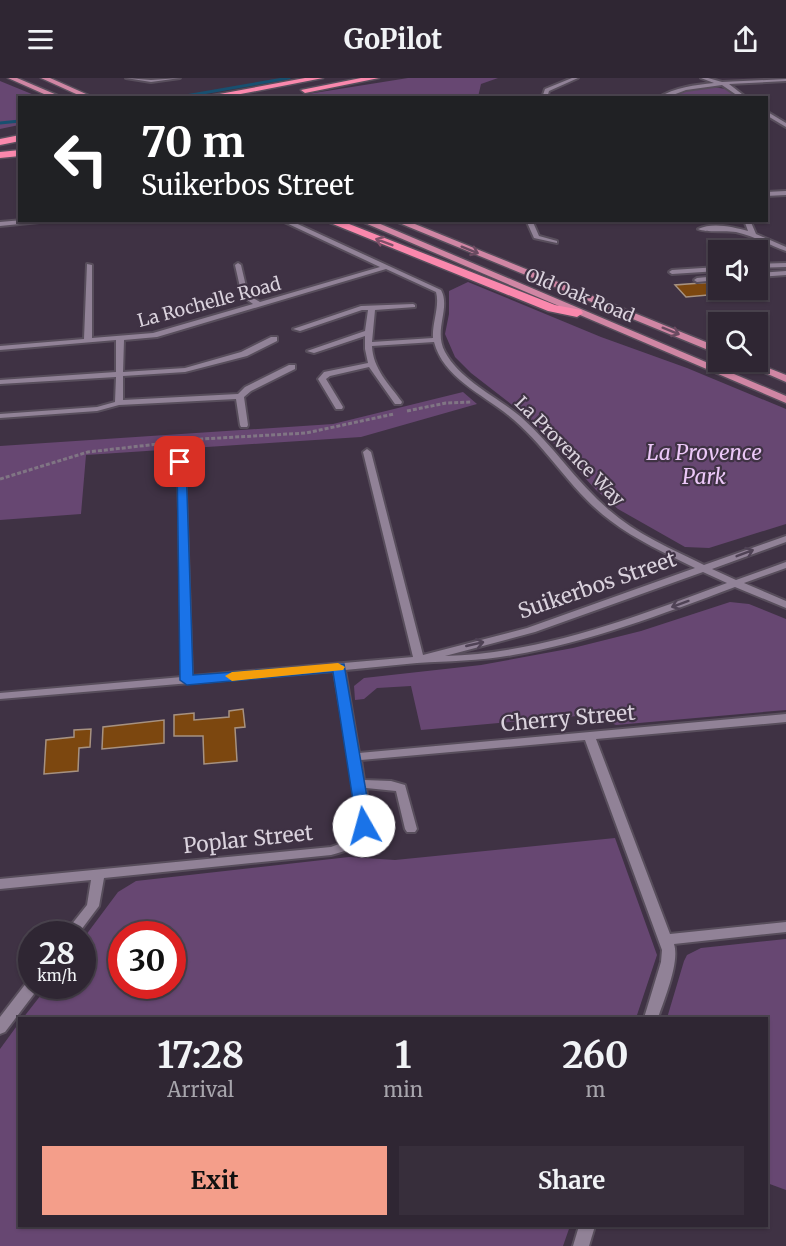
<!DOCTYPE html>
<style>
body{margin:0;font-family:Merriweather,serif;background:#372e3b;color:#f1f3f6;height:100vh;display:flex;flex-direction:column;font-size:22px;white-space:nowrap}
*{box-sizing:border-box;margin:0}
p{font-size:20px;color:#a7a5ac}
.icon{flex:none;width:33px;height:33px;fill:none;stroke:currentColor;stroke-width:2;stroke-linecap:round;stroke-linejoin:round}
.map{position:relative;flex:1;overflow:hidden}
.drawer{position:absolute;left:18px;top:939px;width:750px;height:210px;display:flex;flex-direction:column;background:#2f2633;border-radius:0px;box-shadow:0 2px 4px #0004,0 0 0 2px #4a434e}
.drawer>*{flex:none}
.top-card{position:absolute;left:18px;top:18px;width:750px;height:126px;border-radius:0px;box-shadow:0 2px 4px #0004,0 0 0 2px #4a434e;background:#202124;color:#fff;overflow:hidden}
.buttons{position:absolute;left:708px;top:162px;display:grid;gap:12px}
.buttons a{display:grid;place-items:center;width:60px;height:60px;border-radius:0px;background:#2f2633;box-shadow:0 2px 4px #0004,0 0 0 2px #4a434e;font-size:30px}
.speed{position:absolute;left:18px;top:843px;display:flex;gap:12px;font-size:30px;font-weight:700;text-align:center}
.speed>*{display:grid;place-content:center;width:78px;height:78px;border-radius:50%;background:#2f2633;box-shadow:0 2px 4px #0004,0 0 0 2px #4a434e;line-height:1}
.speed small{font-size:15px;font-weight:400}
.speed .limit{border:9px solid #d22;background:#fff;color:#111}
.pin{position:absolute;display:grid;place-items:center;width:51px;height:51px;color:#fff;margin:-26px;border-radius:12px;box-shadow:0 3px 9px #0006}
.me{position:absolute;width:66px;margin:-33px;rotate:353deg;stroke-linejoin:round;filter:drop-shadow(0 0 4px #0008)}
.turn{display:flex;align-items:center;gap:21px;height:126px;padding:0 24px;font-size:27px}
.turn .icon{width:78px;height:78px;stroke-width:2.5}
.turn b{display:block;font-size:42px;line-height:51px}
.eta{display:flex;justify-content:space-evenly;align-items:center;height:102px;text-align:center}
.eta b{font-size:36px;font-weight:700;line-height:42px}
.button{display:flex;gap:12px;margin-top:auto;padding:12px 24px}
.button a{flex:1;height:69px;border-radius:0px;background:#f49e8a;color:#111;font-size:24px;font-weight:700;line-height:69px;text-align:center}
.button a+a{background:#372e3b;color:#f1f3f6}
header{display:flex;justify-content:space-between;align-items:center;height:78px;padding:0 24px;background:#2f2633;font-size:27px;font-weight:700}
.map>svg:first-child{display:block}
</style>
<header><svg class="icon" aria-label="menu" viewBox="0 0 24 24"><path d="M4 6h16M4 12h16M4 18h16"/></svg>GoPilot<svg class="icon" aria-label="share" viewBox="0 0 24 24"><path d="M12 15V3M7 8l5-5 5 5M5 13v7h14v-7"/></svg></header>
<div class="map">
<svg width="786" height="1168" viewBox="0 0 786 1168">
<rect width="100%" height="100%" fill="#3f3244"/>
<g fill="#674772" fill-rule="evenodd">
<path d="M408 0H498L481 6 478 19H289Z"/>
<path d="M0 3 39 19 20 20 19 47 0 51Z"/>
<path d="M713 9 726 11 739 19 666 20 682 13Z"/>
<path d="M468 204 601 259 687 290 786 331V446L709 470 685 469 618 431 596 412 534 344 471 295 455 279 445 256 449 236V213Z"/>
<path d="M463 314 477 326 361 359 86 377 81 436 0 442V368L333 346Z"/>
<path d="M730 524 749 526 786 541V632L616 647 606 643 599 636 421 652 411 608 377 610 364 621 355 622 354 608 364 600 481 587 573 570 641 553Z"/>
<path d="M615 760 657 877 636 940H23L48 908H82L83 861 118 814 136 803 349 779 395 782ZM122 856H172V908H122Z"/>
<path d="M786 861V1112L767 1105 766 940H667L684 883 687 877 701 870Z"/>
<path d="M19 945 20 1148H570L563 1168H0V971Z"/>
</g>
<g fill="none" stroke-linecap="round" stroke-linejoin="round">
<g stroke="#185070" stroke-width="3">
<path d="M174 20 289 0"/>
<path d="M0 45 20 43"/>
</g>
</g>
<g fill="#7c470f" stroke="#a79281" stroke-width="1.5">
<path d="M714 204 718 207V212L761 210 753 218 732 219 719 216 686 219 675 207Z"/>
<path d="M243 631 245 649 235 650 237 683 204 686 203 658H174V637L194 635V642L229 639V633Z"/>
<path d="M164 642V665L102 671 103 649Z"/>
<path d="M91 651 90 669 79 670 78 693 44 696 46 662 74 659V652Z"/>
</g>
<g fill="none" stroke-linecap="round" stroke-linejoin="round">
<defs>
<g id="minor">
<path d="M126 0 151 2 180 0 151 4Z"/>
<path d="M572 0H578L549 13 547 20H542L545 11Z"/>
<path d="M701 0H708L722 4 786 1V3L729 6 747 20H741L722 7 686 12 665 20H658C675 9 695 7 714 5Z"/>
<path d="M766 33 786 45V49L766 37Z"/>
<path d="M786 113V117L766 118V114Z"/>
<path d="M23 142H59L0 148V144Z"/>
<path d="M280 142H289L441 212C451 230 433 252 445 274 461 303 496 318 521 339 553 367 576 404 609 432 636 456 672 471 704 487L786 458V464L712 491 736 502 786 484V490L744 505 786 523V530L735 509C663 536 589 564 513 577 481 583 450 583 417 585 393 587 369 590 345 592L359 675 786 636V644L596 661 670 856 786 844V854L674 866C680 884 664 922 658 940H644L661 884 662 872 585 662 361 682 364 702 391 703 405 707 417 751 415 754H407L405 751 396 713 366 710C372 749 375 766 331 777L104 800 99 828 78 856H64L87 827 91 802 0 811V801L331 769C346 764 357 757 359 741L334 593 0 621V615L182 599 178 382H184L185 384 192 598 413 579 363 374 367 371 371 374 423 577 527 550 695 490C667 476 636 462 611 443 571 414 547 368 508 337 482 316 443 299 434 264L372 268C373 291 389 306 402 324L401 326H395L369 289 330 298 326 301 343 329 342 331H336L318 301 324 294 368 285 365 271V258L314 275 307 273 365 253 368 232H362L300 253 293 251 361 228 413 226 415 227V229L375 232 372 264 433 260C432 245 440 228 436 214L386 191 157 259 124 262 123 294 185 290 241 274 271 259H277V263L247 278 185 294 123 298V322L238 316 245 309 289 287H295V291L251 313 244 319 248 347 247 349H241L240 347 236 321 119 327 97 333 0 340V336L97 329 115 324 116 299 0 306V302L116 294V262L0 272V268L84 261 87 186 92 187V260L153 255 253 226 242 218 235 187 238 185 241 187 248 217 260 224 380 189ZM703 494 727 505C636 539 543 575 445 578L535 554Z"/>
<path d="M526 142H532L539 158 557 163V165L534 160Z"/>
<path d="M744 142H750L756 156 786 169V173C769 167 754 158 736 154 725 152 707 155 698 151 713 144 733 149 748 153Z"/>
<path d="M786 185V189L758 190V186Z"/>
<path d="M718 189V193L672 196 669 194 672 192Z"/>
<path d="M786 193V197L758 199V195Z"/>
<path d="M718 198V202L697 204 694 202 697 200Z"/>
<path d="M32 903V908H39L37 912 5 954 0 956V939L27 904Z"/>
<path d="M579 1148H595L589 1168H573Z"/>
</g>
<g id="major">
<path d="M8 0H17L64 20H53Z"/>
<path d="M41 0H50L95 20H85Z"/>
<path d="M358 142H371L786 318V325Z"/>
<path d="M392 142H405L718 269V276Z"/>
<path d="M740 284H753L786 297V304Z"/>
</g>
<g id="highway">
<path d="M305 0H323L220 20H198Z"/>
<path d="M361 0H379L305 15 301 12Z"/>
<path d="M20 57V63L0 67V61Z"/>
<path d="M20 72V78L0 80V74Z"/>
<path d="M323 142H339L555 227 581 232 583 235 577 239 548 233Z"/>
</g>
</defs>
<use href="#minor" stroke="#584e5c" stroke-width="4"/>
<use href="#major" stroke="#584e5c" stroke-width="3"/>
<use href="#highway" stroke="#584e5c" stroke-width="3"/>
<g stroke="#807584" stroke-width="3" stroke-dasharray="4 2" stroke-linecap="butt">
<path d="M407 333 446 325 471 324"/>
<path d="M0 401 88 374 202 361 306 355 394 336"/>
</g>
<use href="#minor" fill="#918297" fill-rule="evenodd"/>
<use href="#major" fill="#d086a4" fill-rule="evenodd"/>
<use href="#highway" fill="#fa88ad" fill-rule="evenodd"/>
</g>
<defs><path id="oneway-shaft" d="M-6 0H5M1.5-3L5.5 0L1.5 3" fill="none" stroke-width="1.6" stroke-linecap="round" stroke-linejoin="round" transform="scale(1.5)"/></defs>
<use stroke="#805069" href="#oneway-shaft" transform="translate(384 164) rotate(-159)"/>
<g stroke="#6a4b61">
<use href="#oneway-shaft" transform="translate(470 172) rotate(22)"/>
<use href="#oneway-shaft" transform="translate(671 253) rotate(22)"/>
</g>
<g stroke="#4f4255">
<use href="#oneway-shaft" transform="translate(745 475) rotate(-21)"/>
<use href="#oneway-shaft" transform="translate(680 526) rotate(160)"/>
<use href="#oneway-shaft" transform="translate(475 566) rotate(-13)"/>
</g>
<path fill="#1a73e8" stroke="#114b97" stroke-width="1.5" d="M177 381H184L186 384 193 597 344 586 372 748 370 752H359L357 748 333 594 187 607 180 602Z"/>
<path fill="#f59e0b" d="M338 585 345 589 343 592 232 603 225 598 232 594Z"/>
<g text-anchor="middle" dominant-baseline="central" stroke-width="4.5" stroke-linejoin="round" paint-order="stroke">
<g font-size="18" fill="#dad2dd" stroke="#3f3244">
<text transform="translate(580 217) rotate(22)">Old Oak Road</text>
<text transform="translate(209 224) rotate(-15)">La Rochelle Road</text>
<text transform="translate(570 373) rotate(45)">La Provence Way</text>
</g>
<g font-size="21" font-style="italic" fill="#ecc8f8" stroke="#3f3244">
<text x="704" y="374">La Provence<tspan x="704" dy="24">Park</tspan></text>
</g>
<g font-size="21" fill="#dad2dd" stroke="#3f3244">
<text transform="translate(597 507) rotate(-19)">Suikerbos Street</text>
<text transform="translate(568 640) rotate(-5)">Cherry Street</text>
<text transform="translate(248 761) rotate(-6)">Poplar Street</text>
</g>
</g>
</svg>
<div class="buttons">
<a><svg class="icon" aria-label="sound" viewBox="0 0 24 24"><path d="M4 9h4l5-4v14l-5-4H4zM17 9q2 3 0 6"/></svg></a>
<a><svg class="icon" aria-label="search" viewBox="0 0 24 24"><circle cx="10" cy="10" r="6"/><path d="M15 15l6 6"/></svg></a>
</div>
<div class="speed"><div>28<small>km/h</small></div><div class="limit">30</div></div>
<div class="pin" style="left:180px;top:384px;background:#d93025"><svg class="icon" aria-label="arrive" viewBox="0 0 24 24"><path d="M6 21V4h12l-3 4 3 4H6"/></svg></div>
<svg class="me" style="left:364px;top:748px" viewBox="-20 -20 40 40"><circle r="19" fill="#fff"/><path d="M0-13L10 11 0 6-10 11z" fill="#1a73e8"/></svg>
<div class="top-card">
<div class="turn"><svg class="icon" aria-label="left" viewBox="0 0 24 24"><path d="M17 20v-9H6M10 6l-5 5 5 5"/></svg><div><b>70 m</b>Suikerbos Street</div></div>
</div>
<section class="drawer">
<div class="eta">
<div><b>17:28</b><p>Arrival</p></div>
<div><b>1</b><p>min</p></div>
<div><b>260</b><p>m</p></div>
</div>
<div class="button"><a>Exit</a><a>Share</a></div>
</section>
</div>
